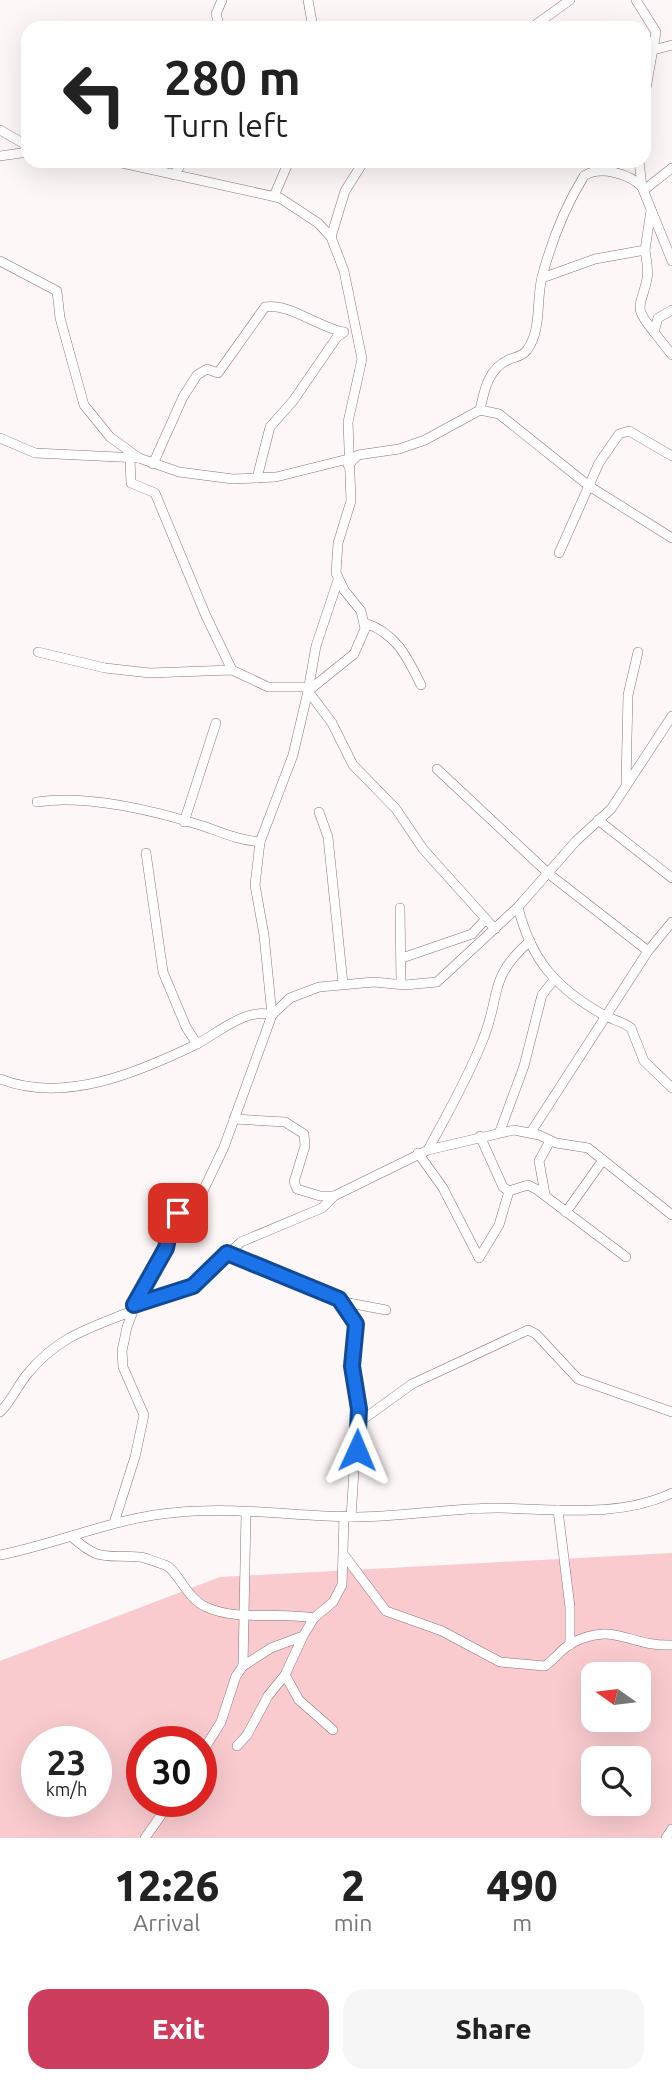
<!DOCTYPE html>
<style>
body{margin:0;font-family:Ubuntu,sans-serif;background:#f6f6f6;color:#222;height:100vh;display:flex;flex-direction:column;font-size:26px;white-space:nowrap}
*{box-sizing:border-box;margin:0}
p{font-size:23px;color:#767676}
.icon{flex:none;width:38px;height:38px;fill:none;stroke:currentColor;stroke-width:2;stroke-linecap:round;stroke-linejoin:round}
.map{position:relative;height:1838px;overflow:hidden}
.details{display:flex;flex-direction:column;background:#fff;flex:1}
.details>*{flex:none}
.hud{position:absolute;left:21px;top:21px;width:630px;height:147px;border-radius:21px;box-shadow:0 7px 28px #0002;background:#fff;color:#222;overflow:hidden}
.needle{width:46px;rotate:284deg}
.buttons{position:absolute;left:581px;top:1662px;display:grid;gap:14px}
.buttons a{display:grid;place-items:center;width:70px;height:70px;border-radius:14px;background:#fff;box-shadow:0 7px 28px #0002;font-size:35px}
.speed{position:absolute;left:21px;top:1726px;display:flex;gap:14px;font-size:35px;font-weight:700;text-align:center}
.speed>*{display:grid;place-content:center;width:91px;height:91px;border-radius:50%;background:#fff;box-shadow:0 7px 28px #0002;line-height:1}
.speed small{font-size:18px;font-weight:400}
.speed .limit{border:10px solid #d22;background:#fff;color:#111}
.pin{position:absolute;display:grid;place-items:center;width:60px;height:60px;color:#fff;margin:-30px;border-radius:14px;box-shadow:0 4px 10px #0006}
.me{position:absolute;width:77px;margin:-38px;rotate:1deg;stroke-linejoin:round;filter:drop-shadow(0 0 5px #0008)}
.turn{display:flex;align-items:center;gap:24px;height:147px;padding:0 28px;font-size:32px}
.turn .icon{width:91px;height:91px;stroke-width:2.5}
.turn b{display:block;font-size:49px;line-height:60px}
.eta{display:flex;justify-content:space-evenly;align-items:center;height:119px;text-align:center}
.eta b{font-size:42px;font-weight:800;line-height:49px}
.cta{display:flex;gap:14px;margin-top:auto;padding:14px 28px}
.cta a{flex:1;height:80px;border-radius:21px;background:#cd3d5d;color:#fff;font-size:28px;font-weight:800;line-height:80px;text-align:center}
.cta a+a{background:#f6f6f6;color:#222}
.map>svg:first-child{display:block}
</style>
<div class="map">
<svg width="672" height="1838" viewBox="0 0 672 1838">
<rect width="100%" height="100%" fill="#fef7f8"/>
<path fill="#f9cbcf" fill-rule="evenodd" d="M672 1553V1838H0V1661L220 1577ZM593 1675H639V1720H593ZM37 1741H96V1801H37ZM142 1741H201V1801H142ZM593 1759H639V1804H593Z"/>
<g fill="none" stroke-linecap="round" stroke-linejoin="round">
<defs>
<g id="minor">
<path d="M308 0 313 28"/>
<path d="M636 0 656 32 644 100"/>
<path d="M220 28 216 14 222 0"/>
<path d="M531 28 570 0"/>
<path d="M653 50 672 45"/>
<path d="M0 130 28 146"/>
<path d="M0 156 28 152"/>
<path d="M113 161 280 198 318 223 331 237 344 271 362 359 348 422 351 501 338 543 336 573 344 590 361 611 365 629 354 654 308 691 293 755 260 842 255 885 264 935 272 1015 224 1147 204 1189 178 1213 171 1225 166 1248 141 1290 127 1327 122 1351 123 1367 144 1415 135 1457 114 1523"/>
<path d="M639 161 642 187 672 261"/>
<path d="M174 175 183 161"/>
<path d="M644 190 672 168"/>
<path d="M274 196 289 161"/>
<path d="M331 237 345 191 364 161"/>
<path d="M645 250C646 259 649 269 647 279 641 308 632 305 654 332"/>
<path d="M0 261 57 291 60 318 84 405 110 437 139 458"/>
<path d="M542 278 595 259 645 250 651 210"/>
<path d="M672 310 658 318 654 332 672 355"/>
<path d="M480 410C484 391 488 369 508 360 514 357 522 357 527 350 542 330 536 300 542 277 551 243 566 205 584 176 600 165 630 174 642 187"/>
<path d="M0 438 35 453 139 458 179 472 233 479 276 477 348 459"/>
<path d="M130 460 131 483 155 493 206 616 232 670"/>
<path d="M153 464 183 397 197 375 207 369 218 373 265 307C289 303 316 326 343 332"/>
<path d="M348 465 358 455 399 449 425 440 480 410 499 414 589 486 672 538"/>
<path d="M257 478 270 427 293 401 337 337 344 332"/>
<path d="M559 553 599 463 619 434 629 431 672 456"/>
<path d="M338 580 316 646 308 691 332 723 353 765 396 809 423 849 495 929"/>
<path d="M365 623C397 634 407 657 421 685"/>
<path d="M38 652 105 668 150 673 232 670 268 687H311"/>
<path d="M437 769 549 874 648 951"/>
<path d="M626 782 628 695 638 652"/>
<path d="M37 802C86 794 156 811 203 826 223 833 239 840 260 842"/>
<path d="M319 812 328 837 343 984"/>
<path d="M598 820 672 878"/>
<path d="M184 822 216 723"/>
<path d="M146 853 163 972 186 1027 197 1044"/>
<path d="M518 907C531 960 556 988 602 1014 612 1020 622 1021 631 1028L644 1061 672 1088"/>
<path d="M400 908 401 984"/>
<path d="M402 958 472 934 485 920"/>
<path d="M0 1079C63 1104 137 1073 195 1045 217 1034 246 1007 272 1015L290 998 319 987 374 982 405 985 437 982 518 907 576 841 611 809 672 716"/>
<path d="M234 1119 285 1122 304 1134 305 1146 294 1182 297 1189 320 1196H334L428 1150 514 1130 539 1135 556 1143 588 1148 672 1215"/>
<path d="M500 1131 524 1066 542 995 553 981"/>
<path d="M531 1132 648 951 672 922"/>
<path d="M480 1136 503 1187 509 1191 528 1185 536 1189 626 1257"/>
<path d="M428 1150C447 1114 467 1080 482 1042 502 995 486 980 530 941"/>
<path d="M418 1153 443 1188 479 1258 499 1225 509 1191"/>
<path d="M545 1194 539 1161 550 1141"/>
<path d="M566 1212 603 1160"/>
<path d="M227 1253 349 1303 386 1310"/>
<path d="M339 1299 357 1329 352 1366 358 1409 351 1517"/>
<path d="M134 1305 193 1286 241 1242 322 1208 334 1196"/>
<path d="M0 1412C12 1401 18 1384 29 1372 59 1336 90 1328 132 1311"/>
<path d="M358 1423 412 1384 528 1330 536 1334 578 1379 672 1412"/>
<path d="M558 1510 570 1607V1645"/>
<path d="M71 1536C100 1563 106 1554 140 1557 147 1558 158 1563 165 1565 177 1569 186 1598 206 1607 239 1622 279 1611 314 1618"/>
<path d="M0 1555C61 1543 118 1516 181 1512 237 1507 294 1516 351 1517 401 1517 450 1508 499 1508 557 1509 619 1518 672 1493"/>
<path d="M344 1555 386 1611 442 1631 500 1662 545 1666C554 1660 561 1650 570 1644 615 1620 628 1647 672 1645"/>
<path d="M243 1666 246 1512"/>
<path d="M285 1675 299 1700 333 1730"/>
<path d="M237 1746 247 1735 268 1696 285 1675 303 1636"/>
<path d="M201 1754 221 1722 236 1676 243 1666 271 1648 303 1636 314 1618 333 1602 342 1585 344 1516"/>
<path d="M145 1838 171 1801"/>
<path d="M666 1838 672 1829"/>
</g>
</defs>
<use href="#minor" stroke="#907275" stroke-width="10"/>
<use href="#minor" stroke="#fff" stroke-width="9"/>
</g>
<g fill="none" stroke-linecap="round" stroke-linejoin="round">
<defs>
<path id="route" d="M178 1213 171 1224 166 1248 134 1305 193 1286 227 1253 339 1299 356 1324 352 1366 359 1409 357 1450"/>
</defs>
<use href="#route" stroke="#114b97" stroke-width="18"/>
<use href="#route" stroke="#1a73e8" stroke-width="12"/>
</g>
</svg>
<div class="buttons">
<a><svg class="needle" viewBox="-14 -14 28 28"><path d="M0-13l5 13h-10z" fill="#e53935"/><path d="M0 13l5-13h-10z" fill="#767676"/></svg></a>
<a><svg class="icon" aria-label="search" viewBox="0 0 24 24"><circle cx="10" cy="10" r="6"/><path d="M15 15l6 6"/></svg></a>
</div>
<div class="speed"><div>23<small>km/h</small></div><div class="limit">30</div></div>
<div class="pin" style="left:178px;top:1213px;background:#d93025"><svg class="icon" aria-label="arrive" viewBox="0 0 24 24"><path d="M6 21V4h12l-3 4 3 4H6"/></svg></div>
<svg class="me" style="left:357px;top:1450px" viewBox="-20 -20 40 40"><path d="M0-17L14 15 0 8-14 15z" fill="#1a73e8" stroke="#fff" stroke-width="4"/></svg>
<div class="hud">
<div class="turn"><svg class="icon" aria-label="left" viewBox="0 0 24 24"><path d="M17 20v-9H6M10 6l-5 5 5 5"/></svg><div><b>280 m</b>Turn left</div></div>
</div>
</div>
<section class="details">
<div class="eta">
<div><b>12:26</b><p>Arrival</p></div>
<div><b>2</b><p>min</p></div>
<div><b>490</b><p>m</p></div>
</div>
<div class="cta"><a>Exit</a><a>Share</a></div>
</section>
